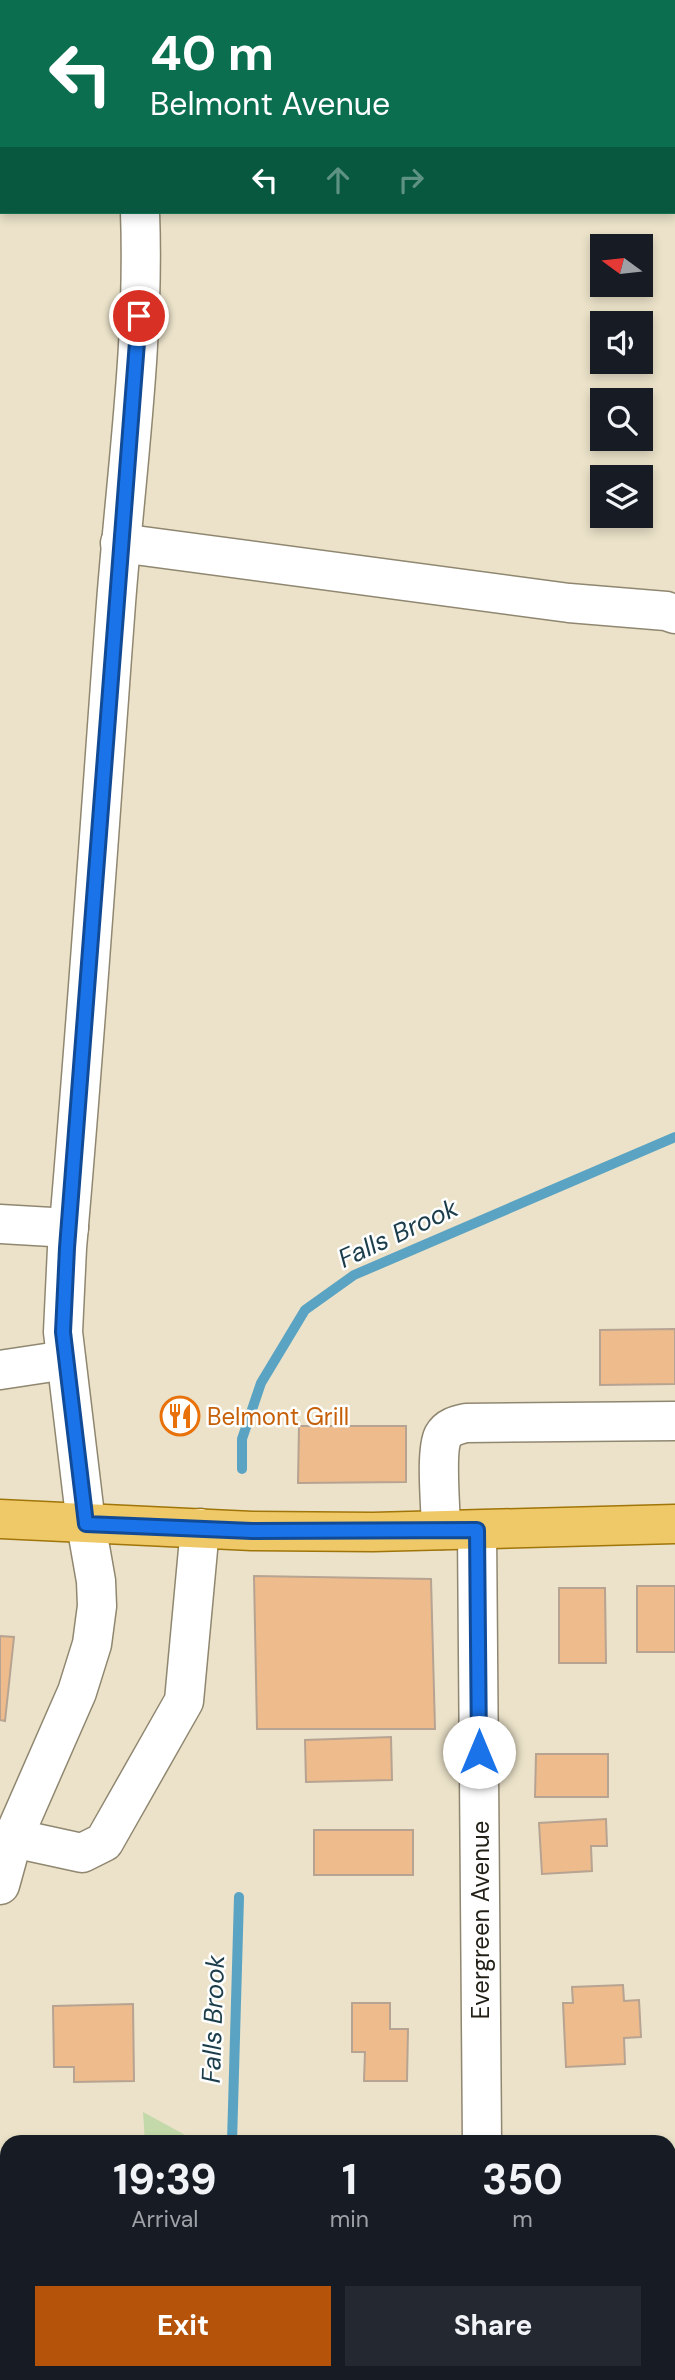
<!DOCTYPE html>
<style>
body{margin:0;font-family:"DM Sans",sans-serif;background:#242831;color:#f1f3f6;height:100vh;display:flex;flex-direction:column;font-size:26px;white-space:nowrap}
*{box-sizing:border-box;margin:0}
p{font-size:23px;color:#9ea1a6}
.icon{flex:none;width:38px;height:38px;fill:none;stroke:currentColor;stroke-width:2;stroke-linecap:round;stroke-linejoin:round}
.map{position:relative;flex:1;overflow:hidden}
.details{position:absolute;left:0px;top:2135px;width:676px;height:245px;display:flex;flex-direction:column;background:#171b24;border-radius:21px 21px 0 0;box-shadow:0 4px 10px #0003}
.details>*{flex:none}
.hud{position:absolute;left:0px;top:0px;width:676px;height:214px;box-shadow:0 4px 10px #0003;background:#0b6e4f;color:#fff;overflow:hidden}
.needle{width:46px;rotate:285deg}
.controls{position:absolute;left:590px;top:234px;display:grid;gap:14px}
.controls a{display:grid;place-items:center;width:63px;height:63px;border-radius:0px;background:#171b24;box-shadow:0 4px 10px #0003;font-size:35px}
.pin{position:absolute;display:grid;place-items:center;width:60px;height:60px;color:#fff;margin:-30px;border:4px solid #fff;border-radius:50%;box-shadow:0 2px 7px #0007}
.me{position:absolute;width:77px;margin:-38px;rotate:0deg;stroke-linejoin:round;filter:drop-shadow(0 0 5px #0008)}
.turn{display:flex;align-items:center;gap:24px;height:147px;padding:0 35px;font-size:32px}
.turn .icon{width:91px;height:91px;stroke-width:2.5}
.turn b{display:block;font-size:49px;line-height:60px}
.lanes{display:flex;align-items:center;height:66px;padding:0 35px;background:#0003;justify-content:center;gap:35px;direction:ltr}
.lanes .off{opacity:.35}
.eta{display:flex;justify-content:space-evenly;align-items:center;height:119px;text-align:center}
.eta b{font-size:42px;font-weight:700;line-height:49px}
.action{display:flex;gap:14px;margin-top:auto;padding:14px 35px}
.action a{flex:1;height:80px;border-radius:0px;background:#b45309;color:#fff;font-size:28px;font-weight:700;line-height:80px;text-align:center}
.action a+a{background:#242831;color:#f1f3f6}
.map>svg:first-child{display:block}
</style>
<div class="map">
<svg width="675" height="2380" viewBox="0 0 675 2380">
<rect width="100%" height="100%" fill="#ebe2c9"/>
<path fill="#e4d8b8" d="M0 2238H7V2373H420V2380H0Z"/>
<g fill="#c3d9a9">
<path d="M143 2112 198 2142H145Z"/>
<path d="M669 2270 675 2271V2380H72L70 2373H668Z"/>
</g>
<g fill="none" stroke-linecap="round" stroke-linejoin="round">
<g stroke="#5aa3c2" stroke-width="10">
<path d="M242 1469V1439L261 1383 305 1310 354 1275 675 1137"/>
<path d="M232 2142 239 1897"/>
<path d="M222 2380V2373"/>
</g>
</g>
<g fill="#eebc8c" stroke="#b7a391" stroke-width="2">
<path d="M675 1329V1384L600 1385V1330Z"/>
<path d="M299 1426H406V1482L298 1483Z"/>
<path d="M254 1576 431 1579 435 1729H257Z"/>
<rect x="637" y="1586" width="38" height="66"/>
<path d="M559 1588H605L606 1663H559Z"/>
<path d="M0 1636 14 1637 5 1721 0 1720Z"/>
<path d="M391 1737 392 1780 306 1782 305 1740Z"/>
<path d="M536 1754H608V1797H535Z"/>
<path d="M606 1819 607 1846H591L592 1871 542 1874 539 1823Z"/>
<rect x="314" y="1830" width="99" height="45"/>
<path d="M623 1985 624 2001 639 2000 641 2037 624 2038 625 2064 566 2067 563 2003H573L572 1987Z"/>
<path d="M352 2003H390V2029H408L407 2081H364L365 2052H352Z"/>
<path d="M133 2004 134 2081 74 2082V2067H54L53 2006Z"/>
</g>
<g fill="none" stroke-linecap="round" stroke-linejoin="round">
<defs>
<g id="minor">
<path d="M112 0V2"/>
<path d="M505 0 523 2"/>
<path d="M674 17H675"/>
<path d="M120 543 569 603 666 611 675 614"/>
<path d="M0 1224 69 1228"/>
<path d="M0 1370 66 1360"/>
<path d="M441 1530C441 1510 435 1452 443 1436 448 1427 457 1425 466 1423L675 1421"/>
<path d="M477 1530 482 2142"/>
<path d="M13 1838 82 1853 104 1842 184 1701 200 1528"/>
<path d="M0 1885 13 1838 77 1692 92 1644 97 1606 96 1581 86 1524 63 1332 67 1248C86 1033 100 818 116 603 126 473 145 342 140 212"/>
<path d="M0 2221 7 2234"/>
<path d="M44 2380 46 2373"/>
</g>
<path id="major" d="M0 1519 252 1531 373 1532 675 1524"/>
</defs>
<use href="#minor" stroke="#908771" stroke-width="41"/>
<use href="#major" stroke="#a07509" stroke-width="41"/>
<use href="#minor" stroke="#fff" stroke-width="38"/>
<use href="#major" stroke="#efc867" stroke-width="38"/>
</g>
<g fill="none" stroke-linecap="round" stroke-linejoin="round">
<defs>
<path id="route" d="M139 316 67 1248 63 1332 86 1524 252 1531 477 1530 479 1752"/>
</defs>
<use href="#route" stroke="#114b97" stroke-width="18"/>
<use href="#route" stroke="#1a73e8" stroke-width="12"/>
</g>
<defs>
<symbol id="restaurant-ring" viewBox="-11 -11 22 22"><circle r="9.5" fill="#fff" stroke="#e8710a" stroke-width="1.5"/><path d="M-5-6h1v4h1v-4h1v4h1v-4h1v5L-1.5 .5V6h-2V.5L-5-1ZM5-6V6H3V1.5H1.5Q1.5-4 5-6Z" fill="#e8710a"/></symbol>
</defs>
<g fill-rule="evenodd">
<use href="#restaurant-ring" x="158" y="1394" width="44" height="44"/>
</g>
<g text-anchor="middle" dominant-baseline="central" stroke-width="5" stroke-linejoin="round" paint-order="stroke">
<g font-size="24" fill="#c56008" stroke="#fff" text-anchor="start">
<text x="207" y="1416">Belmont Grill</text>
</g>
<g font-size="24" fill="#221f16" stroke="#fff">
<text transform="translate(480 1920) rotate(-90)">Evergreen Avenue</text>
</g>
<g font-size="26" font-style="italic" fill="#1b3d4b" stroke="#fff">
<text transform="translate(398 1233) rotate(-25)">Falls Brook</text>
<text transform="translate(213 2019) rotate(-88)">Falls Brook</text>
</g>
</g>
</svg>
<div class="controls">
<a><svg class="needle" viewBox="-14 -14 28 28"><path d="M0-13l5 13h-10z" fill="#e53935"/><path d="M0 13l5-13h-10z" fill="#9ea1a6"/></svg></a>
<a><svg class="icon" aria-label="sound" viewBox="0 0 24 24"><path d="M4 9h4l5-4v14l-5-4H4zM17 9q2 3 0 6"/></svg></a>
<a><svg class="icon" aria-label="search" viewBox="0 0 24 24"><circle cx="10" cy="10" r="6"/><path d="M15 15l6 6"/></svg></a>
<a><svg class="icon" aria-label="layers" viewBox="0 0 24 24"><path d="M12 4l9 5-9 5-9-5zM3 14l9 5 9-5"/></svg></a>
</div>
<div class="pin" style="left:139px;top:316px;background:#d93025"><svg class="icon" aria-label="arrive" viewBox="0 0 24 24"><path d="M6 21V4h12l-3 4 3 4H6"/></svg></div>
<svg class="me" style="left:479px;top:1752px" viewBox="-20 -20 40 40"><circle r="19" fill="#fff"/><path d="M0-13L10 11 0 6-10 11z" fill="#1a73e8"/></svg>
<div class="hud">
<div class="turn"><svg class="icon" aria-label="left" viewBox="0 0 24 24"><path d="M17 20v-9H6M10 6l-5 5 5 5"/></svg><div><b>40 m</b>Belmont Avenue</div></div>
<div class="lanes"><svg class="icon" aria-label="left" viewBox="0 0 24 24"><path d="M17 20v-9H6M10 6l-5 5 5 5"/></svg><svg class="icon off" aria-label="ahead" viewBox="0 0 24 24"><path d="M12 20V5M6 11l6-6 6 6"/></svg><svg class="icon off" aria-label="right" viewBox="0 0 24 24"><path d="M7 20v-9h11M14 6l5 5-5 5"/></svg></div>
</div>
<section class="details">
<div class="eta">
<div><b>19:39</b><p>Arrival</p></div>
<div><b>1</b><p>min</p></div>
<div><b>350</b><p>m</p></div>
</div>
<div class="action"><a>Exit</a><a>Share</a></div>
</section>
</div>
